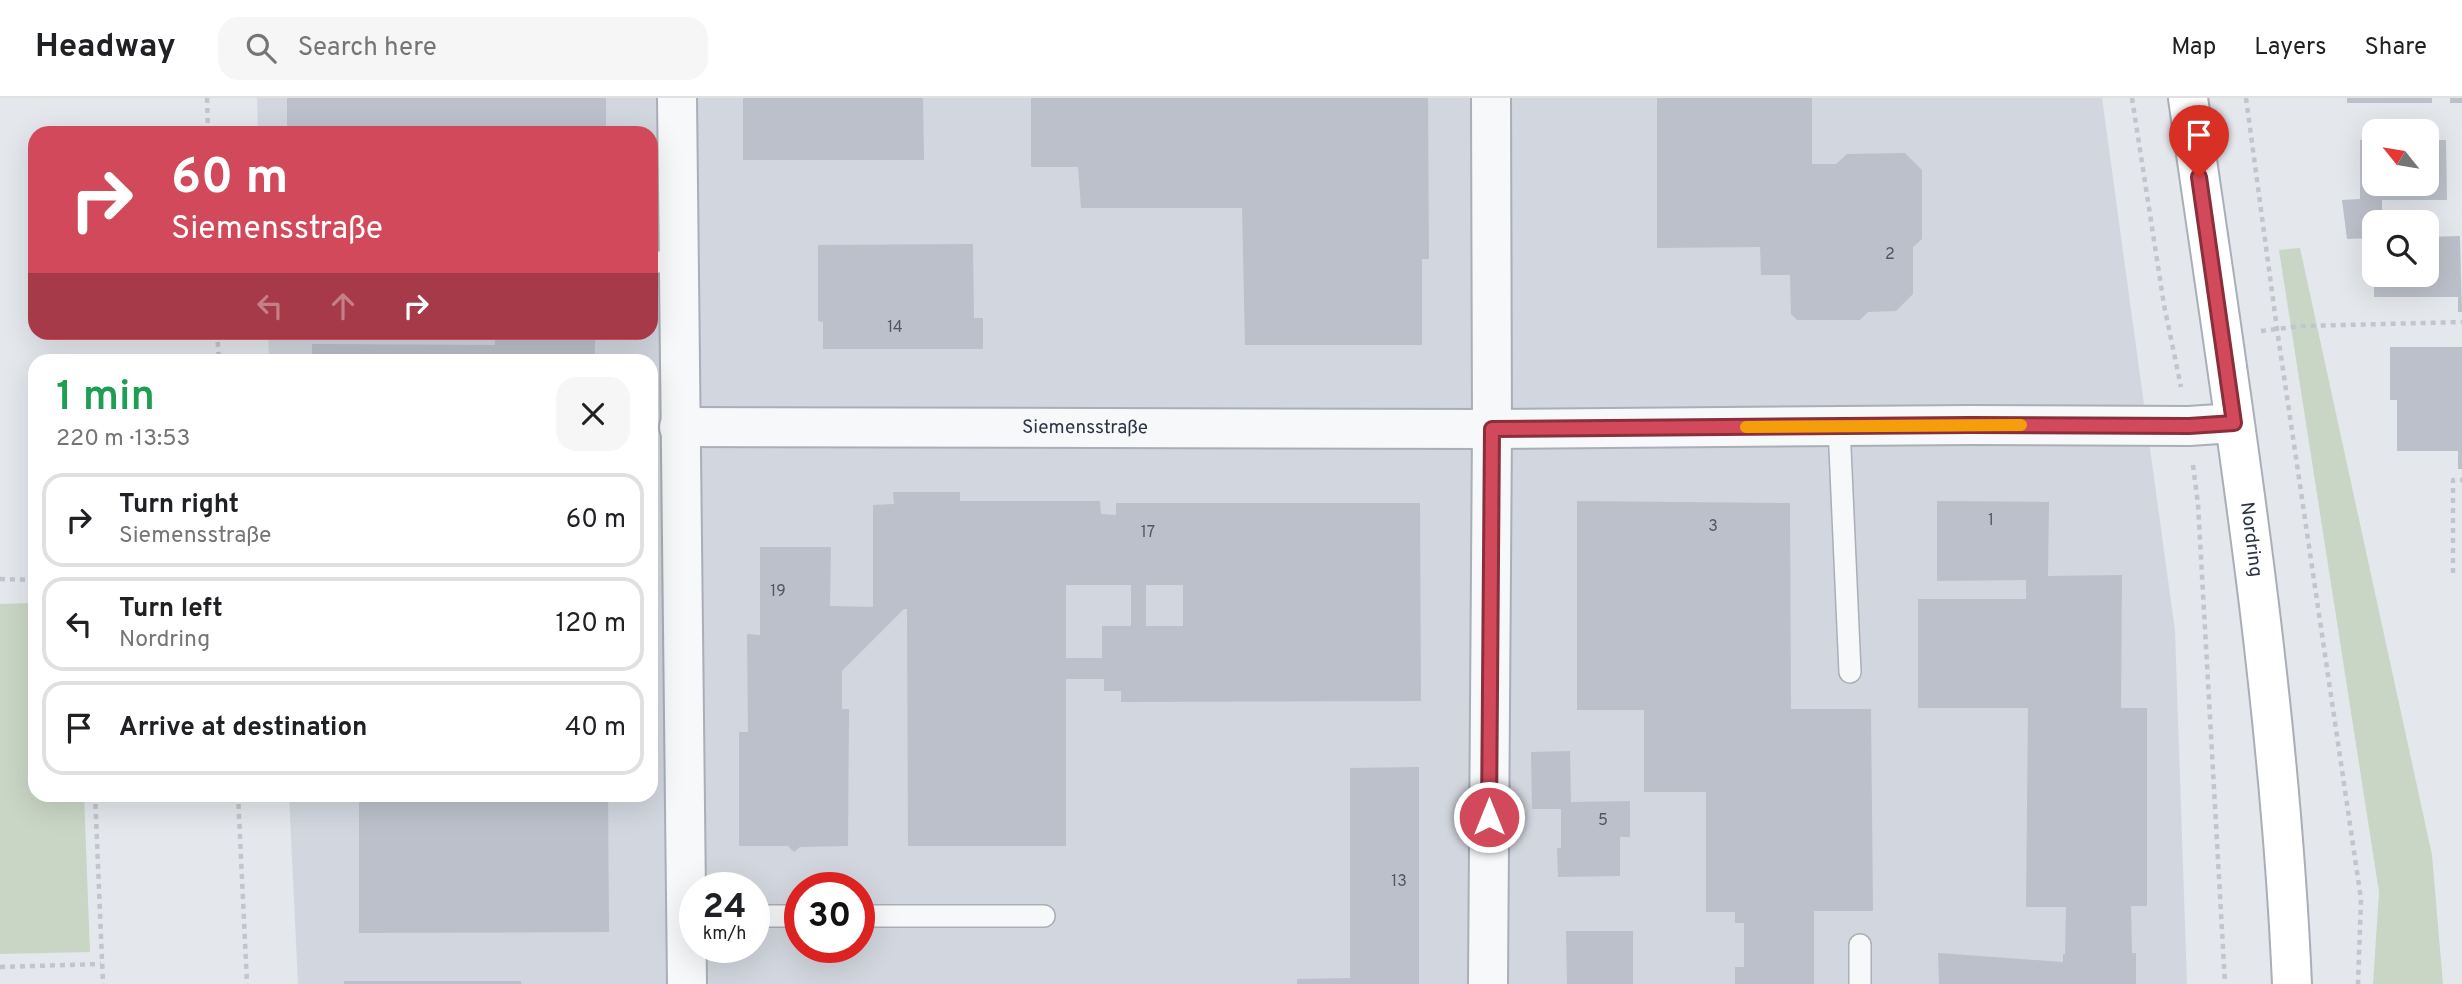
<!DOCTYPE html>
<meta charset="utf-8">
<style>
body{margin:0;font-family:Overpass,sans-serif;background:#f6f6f6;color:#202124;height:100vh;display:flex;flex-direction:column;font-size:26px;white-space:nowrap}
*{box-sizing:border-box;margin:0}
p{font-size:23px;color:#757577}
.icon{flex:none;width:38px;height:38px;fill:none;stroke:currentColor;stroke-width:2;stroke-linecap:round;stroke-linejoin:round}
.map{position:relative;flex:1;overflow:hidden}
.panel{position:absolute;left:28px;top:256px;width:630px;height:448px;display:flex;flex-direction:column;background:#fff;border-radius:21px;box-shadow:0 7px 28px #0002}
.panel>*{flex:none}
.banner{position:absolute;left:28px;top:28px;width:630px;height:214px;border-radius:21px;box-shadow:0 7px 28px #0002;background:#d1495b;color:#fff;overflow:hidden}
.needle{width:46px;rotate:300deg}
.fabs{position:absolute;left:2362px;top:21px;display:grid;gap:14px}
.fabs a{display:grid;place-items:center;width:77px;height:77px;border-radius:14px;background:#fff;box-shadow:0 7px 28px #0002;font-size:35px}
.speed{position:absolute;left:679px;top:774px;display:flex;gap:14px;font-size:35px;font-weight:700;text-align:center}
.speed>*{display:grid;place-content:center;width:91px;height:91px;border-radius:50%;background:#fff;box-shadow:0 7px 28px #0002;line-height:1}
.speed small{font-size:18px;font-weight:400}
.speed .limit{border:10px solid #d22;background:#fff;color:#111}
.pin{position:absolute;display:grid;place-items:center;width:60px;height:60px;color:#fff;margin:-72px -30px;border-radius:50% 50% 50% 0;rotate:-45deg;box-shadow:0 0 7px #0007}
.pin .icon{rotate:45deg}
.me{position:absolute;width:77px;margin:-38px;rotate:0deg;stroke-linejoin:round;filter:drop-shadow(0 0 5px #0008)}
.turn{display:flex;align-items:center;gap:24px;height:147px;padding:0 28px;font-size:32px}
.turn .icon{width:91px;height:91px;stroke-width:2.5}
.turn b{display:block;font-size:49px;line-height:60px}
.lanes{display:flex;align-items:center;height:66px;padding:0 28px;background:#0003;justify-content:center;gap:35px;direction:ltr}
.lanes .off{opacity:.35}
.round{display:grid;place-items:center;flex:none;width:74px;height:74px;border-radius:21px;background:#f6f6f6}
.head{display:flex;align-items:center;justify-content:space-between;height:119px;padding:0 28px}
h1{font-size:42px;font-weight:600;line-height:52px;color:#1e9e55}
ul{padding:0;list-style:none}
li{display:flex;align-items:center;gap:21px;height:94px;margin:0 14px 10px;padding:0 14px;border:4px solid #e0e0e0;border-radius:21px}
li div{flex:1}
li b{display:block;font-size:26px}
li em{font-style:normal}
header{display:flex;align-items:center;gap:42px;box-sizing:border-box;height:98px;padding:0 35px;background:#fff;border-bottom:2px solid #e0e0e0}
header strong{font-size:33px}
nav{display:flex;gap:38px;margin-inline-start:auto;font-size:24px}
.search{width:490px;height:63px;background:#f6f6f6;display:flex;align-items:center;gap:18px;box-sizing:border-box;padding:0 24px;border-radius:21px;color:#757577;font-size:26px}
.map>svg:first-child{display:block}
</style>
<header>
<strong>Headway</strong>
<div class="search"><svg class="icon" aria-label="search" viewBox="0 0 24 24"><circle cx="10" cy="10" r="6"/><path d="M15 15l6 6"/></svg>Search here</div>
<nav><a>Map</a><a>Layers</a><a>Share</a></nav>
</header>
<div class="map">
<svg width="2462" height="886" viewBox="0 0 2462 886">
<rect width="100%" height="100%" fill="#e4e7ec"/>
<path fill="#d2d6de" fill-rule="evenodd" d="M257 0H2102L2175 533 2187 886H298L289 697 651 696V262H269L268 235 651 234V35H258ZM695 789H754V849H695ZM800 789H859V849H800Z"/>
<g fill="#c9d6c5">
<path d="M2300 150 2432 757 2443 886H2373L2379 794 2279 152Z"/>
<path d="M35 505V696L84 697 90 854 0 856V506Z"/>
</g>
<g fill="#bbc0ca" fill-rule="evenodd">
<rect x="287" y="0" width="319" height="35"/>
<path d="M743 0H923L924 62H743Z"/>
<path d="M1031 0H1428L1429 161H1422V247H1245L1242 110H1081L1078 69H1031Z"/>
<path d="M1657 0H1812V66H1836L1847 56 1905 55 1922 72V141L1913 149V196L1896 213 1868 214 1860 222H1797L1791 216 1790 177H1761L1760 149 1657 150Z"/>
<rect x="2347" y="0" width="85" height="5"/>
<rect x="2450" y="0" width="12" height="5"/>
<path d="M2360 42H2375V86H2427V42H2446L2447 102H2382V124H2375V140L2347 141 2342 102 2360 101Z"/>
<path d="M2460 138 2462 214H2458V199H2374V177H2427V139Z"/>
<path d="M973 146 974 220H983V251H823V224L818 223V147Z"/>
<path d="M495 234H595V262H312V246L495 247Z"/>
<path d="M2390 249H2462V371H2458V353H2397V302H2390Z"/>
<path d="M893 394H960V403H1100L1101 416 1116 417V405H1420L1421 603 1121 604V593H1104V581H1066V748H908L907 511H904L842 573V611H849L848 748 800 749 794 754 788 748H739V634H748L747 536 760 537V449H831L830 508 873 509V407L894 406ZM1066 487H1131V528H1102V560H1066ZM1146 487H1183V528H1146Z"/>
<path d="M1577 403 1790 405 1791 611H1871L1873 813H1814V886H1735V869H1744V825H1735V814H1706V694H1644V612H1577Z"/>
<path d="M1937 403 2049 404 2048 478 2122 477 2121 610H2147V808H2131L2132 855H2136V886H1939L1938 855 2063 864V856H2065L2066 809H2026L2028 610H1918V501H2026V482L1937 483Z"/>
<path d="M1570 653 1571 704 1630 703V739H1620V778L1558 779 1557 750H1561V711H1532L1531 654Z"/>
<path d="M1419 669V886H1297V881L1350 880V670Z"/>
<path d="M359 696H608L609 834 359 835Z"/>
<path d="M1566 833H1633V886H1567Z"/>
<rect x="344" y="883" width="177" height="3"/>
</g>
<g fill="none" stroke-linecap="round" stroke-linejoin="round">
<defs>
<g id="lane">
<path d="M651 164H678"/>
<path d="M1839 328 1850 574"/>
<path d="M754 818H800"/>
<path d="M859 818H1044"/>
<path d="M1860 886V847"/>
</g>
<g id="street">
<path d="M677 0 687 886"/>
<path id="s1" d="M679 329 1492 331 1970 327 2189 328 2234 325"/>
<path d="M1488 886 1492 331 1491 0"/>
</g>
<g id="secondary">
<path id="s2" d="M2188 0C2230 294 2279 589 2292 886"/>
</g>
</defs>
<use href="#lane" stroke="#a9aeb7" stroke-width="24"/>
<use href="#street" stroke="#a9aeb7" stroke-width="42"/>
<use href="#secondary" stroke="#a9aeb7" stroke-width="42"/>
<g stroke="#c2c5cb" stroke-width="4.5" stroke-dasharray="5 5" stroke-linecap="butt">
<path d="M207 0 208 35"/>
<path d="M2132 0 2164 207 2181 289"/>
<path d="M2246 0 2277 231 2361 801 2358 886"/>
<path d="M2261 233 2301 228 2462 224"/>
<path d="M217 234 219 262"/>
<path d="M2193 367 2198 406 2225 886"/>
<path d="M2453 475V382H2462"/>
<path d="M0 481 35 482"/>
<path d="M95 696 103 886"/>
<path d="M238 696 247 886"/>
<path d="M0 869 101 866"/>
</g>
<use href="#lane" stroke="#f7f8fa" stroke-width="21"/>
<use href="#street" stroke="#f7f8fa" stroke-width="38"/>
<use href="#secondary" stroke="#fff" stroke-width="38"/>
</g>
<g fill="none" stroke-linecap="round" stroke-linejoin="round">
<defs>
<path id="route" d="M1489 719 1492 331 1970 327 2189 328 2234 325 2199 79"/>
</defs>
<use href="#route" stroke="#882f3b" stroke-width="18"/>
<use href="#route" stroke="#d1495b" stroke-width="12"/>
<path stroke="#f59e0b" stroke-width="12" d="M1746 329 2021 327"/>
</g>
<g text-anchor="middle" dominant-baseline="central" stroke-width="6" stroke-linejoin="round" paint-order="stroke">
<g font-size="16" fill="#4f5766">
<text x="1890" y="157">2</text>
<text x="895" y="230">14</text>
<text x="1991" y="423">1</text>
<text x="1713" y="429">3</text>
<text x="1148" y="435">17</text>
<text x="778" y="494">19</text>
<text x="1603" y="723">5</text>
<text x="1399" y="784">13</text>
</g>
<g font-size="19" fill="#2b3445" stroke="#f4f6f9">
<text stroke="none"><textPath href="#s1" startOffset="406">Siemensstraße</textPath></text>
<text stroke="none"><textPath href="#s2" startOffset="446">Nordring</textPath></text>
</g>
</g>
</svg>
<div class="fabs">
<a><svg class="needle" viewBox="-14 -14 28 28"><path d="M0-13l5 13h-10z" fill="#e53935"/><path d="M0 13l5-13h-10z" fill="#757577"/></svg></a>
<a><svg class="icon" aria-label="search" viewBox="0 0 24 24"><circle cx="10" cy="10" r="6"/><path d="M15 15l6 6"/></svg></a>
</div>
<div class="speed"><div>24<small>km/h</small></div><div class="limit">30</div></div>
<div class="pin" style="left:2199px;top:79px;background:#d93025"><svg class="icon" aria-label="arrive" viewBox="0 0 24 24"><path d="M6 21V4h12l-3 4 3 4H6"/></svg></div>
<svg class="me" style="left:1489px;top:719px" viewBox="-20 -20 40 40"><circle r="17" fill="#d1495b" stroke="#fff" stroke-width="3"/><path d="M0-11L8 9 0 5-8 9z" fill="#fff"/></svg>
<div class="banner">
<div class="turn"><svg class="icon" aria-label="right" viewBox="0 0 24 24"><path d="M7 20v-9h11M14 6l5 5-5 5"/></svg><div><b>60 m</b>Siemensstraße</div></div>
<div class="lanes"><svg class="icon off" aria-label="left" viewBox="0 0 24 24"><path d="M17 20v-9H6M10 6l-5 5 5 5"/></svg><svg class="icon off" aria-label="ahead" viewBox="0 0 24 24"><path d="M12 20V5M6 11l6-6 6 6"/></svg><svg class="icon" aria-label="right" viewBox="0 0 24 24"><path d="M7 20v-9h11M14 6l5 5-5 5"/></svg></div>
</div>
<section class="panel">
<div class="head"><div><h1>1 min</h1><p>220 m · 13:53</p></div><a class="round"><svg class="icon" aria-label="close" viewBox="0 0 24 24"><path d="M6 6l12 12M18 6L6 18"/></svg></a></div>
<ul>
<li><svg class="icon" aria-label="right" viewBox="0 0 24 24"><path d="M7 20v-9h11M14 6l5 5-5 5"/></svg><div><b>Turn right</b><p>Siemensstraße</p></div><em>60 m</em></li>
<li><svg class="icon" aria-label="left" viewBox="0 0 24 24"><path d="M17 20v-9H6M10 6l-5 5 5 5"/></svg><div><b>Turn left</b><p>Nordring</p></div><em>120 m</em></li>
<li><svg class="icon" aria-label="arrive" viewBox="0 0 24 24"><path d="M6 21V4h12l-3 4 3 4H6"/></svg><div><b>Arrive at destination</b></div><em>40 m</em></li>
</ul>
</section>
</div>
